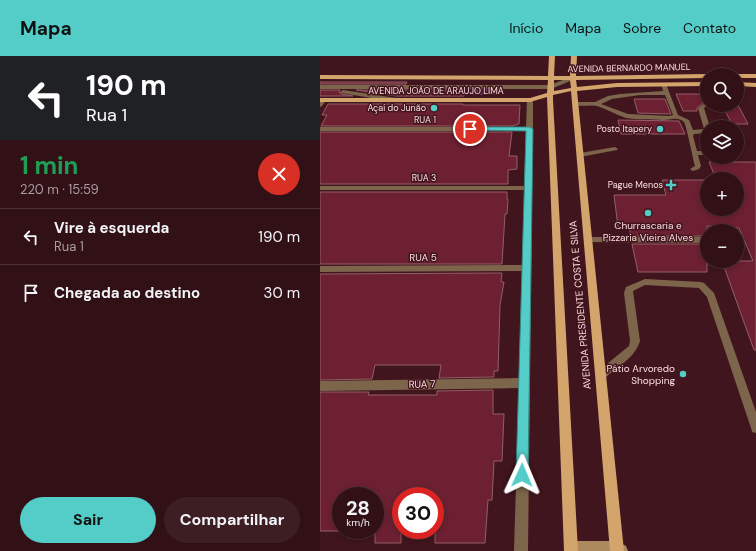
<!DOCTYPE html>
<html lang="pt">
<meta charset="utf-8">
<style>
body{margin:0;font-family:"DM Sans",sans-serif;background:#3d1e23;color:#f1f3f6;height:100vh;display:flex;flex-direction:column;font-size:15px;white-space:nowrap}
*{box-sizing:border-box;margin:0}
p{font-size:13px;color:#a89da1}
.icon{flex:none;width:22px;height:22px;fill:none;stroke:currentColor;stroke-width:2;stroke-linecap:round;stroke-linejoin:round}
.map{position:relative;flex:1;overflow:hidden}
.details{display:flex;flex-direction:column;background:#311016;width:320px}
.details>*{flex:none}
.banner{background:#202124;color:#fff;overflow:hidden}
.buttons{position:absolute;left:380px;top:12px;display:grid;gap:8px}
.buttons a{display:grid;place-items:center;width:44px;height:44px;border-radius:50%;background:#311016;box-shadow:0 2px 6px #0003,0 0 0 1px #4c3035;font-size:20px}
.speed{position:absolute;left:12px;top:431px;display:flex;gap:8px;font-size:20px;font-weight:700;text-align:center}
.speed>*{display:grid;place-content:center;width:52px;height:52px;border-radius:50%;background:#311016;box-shadow:0 2px 6px #0003,0 0 0 1px #4c3035;line-height:1}
.speed small{font-size:10px;font-weight:400}
.speed .limit{border:6px solid #d22;background:#fff;color:#111}
.pin{position:absolute;display:grid;place-items:center;width:34px;height:34px;color:#fff;margin:-17px;border:2px solid #fff;border-radius:50%;box-shadow:0 1px 4px #0007}
.me{position:absolute;width:44px;margin:-22px;rotate:1deg;stroke-linejoin:round;filter:drop-shadow(0 0 3px #0008)}
.turn{display:flex;align-items:center;gap:14px;height:84px;padding:0 20px;font-size:18px}
.turn .icon{width:52px;height:52px;stroke-width:2.5}
.turn b{display:block;font-size:28px;line-height:34px}
.round{display:grid;place-items:center;flex:none;width:42px;height:42px;border-radius:21px;background:#3d1e23}
.headline{display:flex;align-items:center;justify-content:space-between;height:68px;padding:0 20px}
h1{font-size:24px;font-weight:700;line-height:30px;color:#1e9e55}
.button{display:flex;gap:8px;margin-top:auto;padding:8px 20px}
.button a{flex:1;height:46px;border-radius:24px;background:#54cdc8;color:#111;font-size:16px;font-weight:700;line-height:46px;text-align:center}
.button a+a{background:#3d1e23;color:#f1f3f6}
ul{padding:0;list-style:none}
li{display:flex;align-items:center;gap:12px;height:56px;padding:0 20px;border-top:1px solid #4c3035}
li div{flex:1}
li b{display:block;font-size:15px}
li em{font-style:normal}
header{display:flex;align-items:center;gap:24px;box-sizing:border-box;height:56px;padding:0 20px;background:#54cdc8;color:#111}
header strong{font-size:19px}
nav{display:flex;gap:22px;margin-inline-start:auto;font-size:14px}
main{display:flex;flex:1;min-height:0}
.map>svg:first-child{display:block}
</style>
<header>
<strong>Mapa</strong>
<nav><a>Início</a><a>Mapa</a><a>Sobre</a><a>Contato</a></nav>
</header>
<main>
<section class="details">
<div class="banner">
<div class="turn"><svg class="icon" aria-label="left" viewBox="0 0 24 24"><path d="M17 20v-9H6M10 6l-5 5 5 5"/></svg><div><b>190 m</b>Rua 1</div></div>
</div>
<div class="headline"><div><h1>1 min</h1><p>220 m · 15:59</p></div><a class="round" style="background:#d93025;color:#fff"><svg class="icon" aria-label="close" viewBox="0 0 24 24"><path d="M6 6l12 12M18 6L6 18"/></svg></a></div>
<ul>
<li><svg class="icon" aria-label="left" viewBox="0 0 24 24"><path d="M17 20v-9H6M10 6l-5 5 5 5"/></svg><div><b>Vire à esquerda</b><p>Rua 1</p></div><em>190 m</em></li>
<li><svg class="icon" aria-label="arrive" viewBox="0 0 24 24"><path d="M6 21V4h12l-3 4 3 4H6"/></svg><div><b>Chegada ao destino</b></div><em>30 m</em></li>
</ul>
<div class="button"><a>Sair</a><a>Compartilhar</a></div>
</section>
<div class="map">
<svg width="436" height="495" viewBox="0 0 436 495">
<rect width="100%" height="100%" fill="#41151e"/>
<path fill="#5e3d73" d="M145 33H180V39H152V35H145Z"/>
<g fill="#6c2031" stroke="#935f66">
<path d="M0 26H87L86 28H0Z"/>
<path d="M0 34H20L19 36 21 38 33 40H0Z"/>
<path d="M36 34H145L144 40H76Z"/>
<path d="M356 38H381L385 45 377 52V55H363Z"/>
<path d="M314 43H345L351 58 318 57Z"/>
<path d="M8 48H143V49H200L199 68 192 70H1L7 59H2Z"/>
<path d="M402 49H418L428 68H412Z"/>
<path d="M298 64 359 65 365 78H301Z"/>
<path d="M0 76H192L189 100H197V113L188 114V128H0Z"/>
<path d="M389 106H436V294H434L402 205H433L419 172 387 170V180H311L309 171H298L294 139H346L342 124H387V153H417V123H396Z"/>
<path d="M0 136H187V143H188L187 158H185L182 208H0Z"/>
<path d="M312 188H387V216H318Z"/>
<path d="M182 217 181 226H184L180 249 178 315H174V321L119 322 121 309H55L52 323 0 324V218Z"/>
<path d="M173 334V358H184L182 405H174L172 444H168L165 487H115V440H81V487H55V440H21V475H0V336H49L48 339H117V335Z"/>
</g>
<g fill="none" stroke-linecap="round" stroke-linejoin="round">
<g fill="#7c654b" fill-rule="evenodd">
<path d="M253 20 256 22 255 23 231 33H0V29H230Z"/>
<path d="M383 26 386 28 387 44 384 42 380 28Z"/>
<path d="M341 27 346 28 358 59 369 64 373 74 384 73 378 52 387 45 388 49 384 52 390 71H387V77L374 78 373 80 377 95H387V99H378L381 110 379 113 373 115 370 113 375 110C373 103 366 68 364 66 358 60 350 64 343 64 331 63 318 64 306 62 296 59 287 53 277 50 270 48 259 52 253 48L256 46H275L288 40 300 38 343 35ZM320 39H345L353 59 349 60 308 58 281 48 292 43Z"/>
<path d="M23 34 76 42 79 44 76 46 21 37 20 36Z"/>
<path d="M295 91 298 93 297 94 260 101 257 99 260 97Z"/>
<path d="M268 181H387V187L265 186 264 184Z"/>
<path d="M325 223 381 226 384 227 394 237 436 356V377L432 376 431 372 387 241 379 232 325 229 313 235 320 285C315 302 297 311 285 322L281 323 277 322 276 319 277 316 309 290 310 285 304 237 306 231Z"/>
</g>
<g fill="#7c654b" fill-rule="evenodd">
<path d="M3 42 6 44 2 50 0 51V44Z"/>
<path d="M210 42 213 44V73L208 495H194L199 332 0 335V325L199 322 202 215 0 216V210L202 209 204 134H0V130H204L206 75H0V71H206L207 44Z"/>
</g>
<path fill="#ad895e" fill-rule="evenodd" d="M251 485H297L306 490 308 495H245L244 492 246 487Z"/>
<g fill="#d3a46b" fill-rule="evenodd">
<path d="M229 0H235L234 20H250L251 0H257L256 20 387 18 389 19H387V22L256 24 257 31 297 27 387 26V30L297 31 257 35 304 495H290L251 35 233 39V44L258 495H244L227 41 210 46H0V42H210L227 37 228 24 0 23V19L228 20ZM234 24H250L251 32 234 35Z"/>
<path d="M417 18H436V22H417V19H415Z"/>
<path d="M417 26 436 27V31L417 30Z"/>
</g>
</g>
<path fill="#54cdc8" stroke="#378582" d="M150 71H210L213 73 208 419 206 423 202 424 198 423 196 419 206 75 147 74V73Z"/>
<g fill="#54cdc8" stroke="#41151e" stroke-width="1.5">
<circle cx="114" cy="52" r="4"/>
<circle cx="340" cy="73" r="4"/>
<path d="M349 123h4v4h4v4h-4v4h-4v-4h-4v-4h4z"/>
<circle cx="328" cy="157" r="4"/>
<circle cx="363" cy="318" r="4"/>
</g>
<g text-anchor="middle" dominant-baseline="central" stroke-width="3" stroke-linejoin="round" paint-order="stroke">
<g font-size="9" fill="#fbdcdf" stroke="#41151e">
<text transform="translate(309 12) rotate(-1)">AVENIDA BERNARDO MANUEL</text>
<text x="116" y="35">AVENIDA JOÃO DE ARAÚJO LIMA</text>
<text x="105" y="64">RUA 1</text>
<text x="104" y="122">RUA 3</text>
</g>
<g font-size="9" fill="#fbdcdf" stroke="#41151e" text-anchor="end">
<text x="106" y="52">Açaí do Junão</text>
<text x="332" y="73">Posto Itapery</text>
<text x="343" y="129">Pague Menos</text>
</g>
<g font-size="10" fill="#fbdcdf" stroke="#41151e">
<text x="328" y="169">Churrascaria e<tspan x="328" dy="12">Pizzaria Vieira Alves</tspan></text>
<text x="355" y="312" text-anchor="end">Pátio Arvoredo<tspan x="355" dy="12">Shopping</tspan></text>
</g>
<g font-size="10" fill="#fbdcdf" stroke="#41151e">
<text x="103" y="201">RUA 5</text>
<text transform="translate(260 249) rotate(-95)">AVENIDA PRESIDENTE COSTA E SILVA</text>
<text transform="translate(102 328) rotate(-1)">RUA 7</text>
</g>
</g>
</svg>
<div class="buttons">
<a><svg class="icon" aria-label="search" viewBox="0 0 24 24"><circle cx="10" cy="10" r="6"/><path d="M15 15l6 6"/></svg></a>
<a><svg class="icon" aria-label="layers" viewBox="0 0 24 24"><path d="M12 4l9 5-9 5-9-5zM3 14l9 5 9-5"/></svg></a>
<a>+</a>
<a>−</a>
</div>
<div class="speed"><div>28<small>km/h</small></div><div class="limit">30</div></div>
<div class="pin" style="left:150px;top:73px;background:#d93025"><svg class="icon" aria-label="arrive" viewBox="0 0 24 24"><path d="M6 21V4h12l-3 4 3 4H6"/></svg></div>
<svg class="me" style="left:202px;top:419px" viewBox="-20 -20 40 40"><path d="M0-17L14 15 0 8-14 15z" fill="#54cdc8" stroke="#fff" stroke-width="4"/></svg>
</div>
</main>
